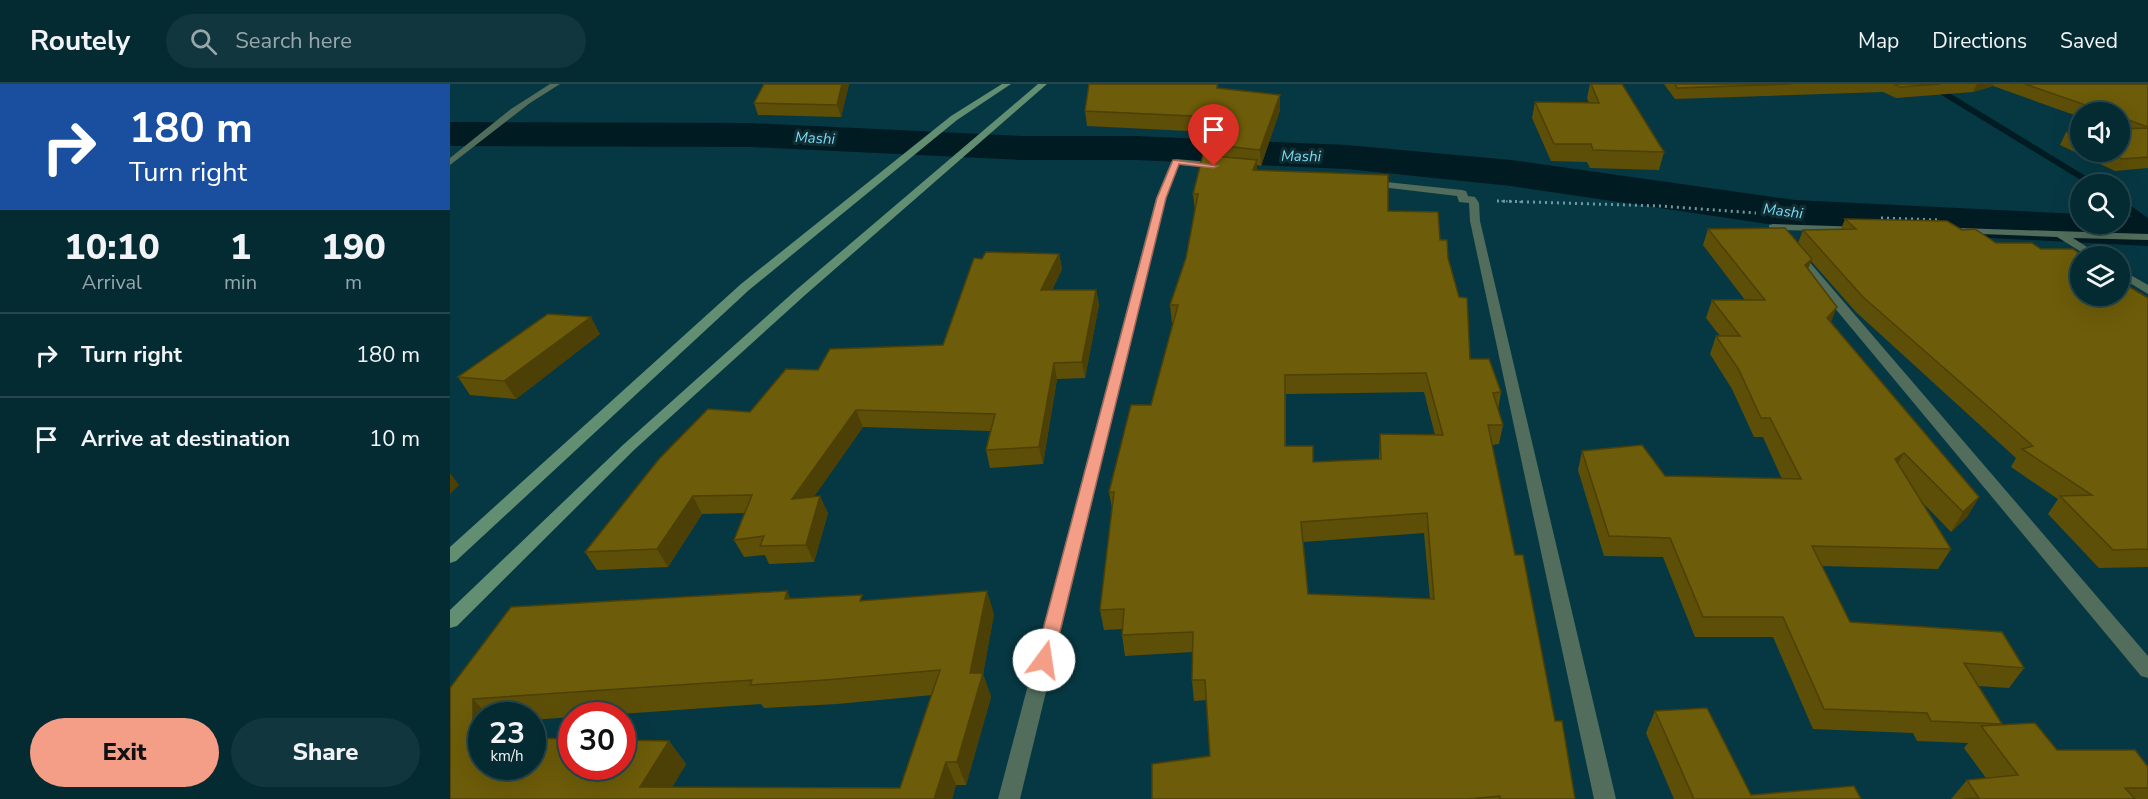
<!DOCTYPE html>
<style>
body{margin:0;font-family:"Nunito Sans",sans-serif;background:#12363e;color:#f1f3f6;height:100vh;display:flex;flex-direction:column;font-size:22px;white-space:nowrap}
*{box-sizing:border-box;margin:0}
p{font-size:20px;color:#97a7ac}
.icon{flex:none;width:33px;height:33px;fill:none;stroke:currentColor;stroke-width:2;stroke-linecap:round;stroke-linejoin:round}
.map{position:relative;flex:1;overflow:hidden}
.drawer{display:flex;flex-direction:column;background:#042a32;width:450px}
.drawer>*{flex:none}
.hud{background:#1a4fa0;color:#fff;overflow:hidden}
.controls{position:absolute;left:1620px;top:18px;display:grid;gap:12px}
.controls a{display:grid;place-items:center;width:60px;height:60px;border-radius:50%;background:#042a32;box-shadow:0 6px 24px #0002,0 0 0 2px #25464d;font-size:30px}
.speed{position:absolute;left:18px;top:618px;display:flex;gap:12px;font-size:30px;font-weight:700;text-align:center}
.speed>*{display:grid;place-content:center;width:78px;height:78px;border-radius:50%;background:#042a32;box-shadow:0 6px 24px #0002,0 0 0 2px #25464d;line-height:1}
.speed small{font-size:15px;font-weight:400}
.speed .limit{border:9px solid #d22;background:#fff;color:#111}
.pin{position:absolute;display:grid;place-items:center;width:51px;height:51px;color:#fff;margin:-62px -26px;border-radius:50% 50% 50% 0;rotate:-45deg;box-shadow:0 0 6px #0007}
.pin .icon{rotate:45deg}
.me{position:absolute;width:66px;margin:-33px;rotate:14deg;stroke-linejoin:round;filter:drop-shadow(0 0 4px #0008)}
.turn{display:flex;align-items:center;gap:21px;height:126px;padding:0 30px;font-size:27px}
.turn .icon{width:78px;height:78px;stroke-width:2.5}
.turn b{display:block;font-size:42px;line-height:51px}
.eta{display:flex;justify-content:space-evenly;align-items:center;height:102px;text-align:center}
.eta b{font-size:36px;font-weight:800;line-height:42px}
.cta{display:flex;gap:12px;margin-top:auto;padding:12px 30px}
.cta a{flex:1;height:69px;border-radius:36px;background:#f49e87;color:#111;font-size:24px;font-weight:800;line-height:69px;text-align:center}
.cta a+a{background:#12363e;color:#f1f3f6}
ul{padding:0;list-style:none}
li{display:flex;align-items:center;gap:18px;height:84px;padding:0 30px;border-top:2px solid #25464d}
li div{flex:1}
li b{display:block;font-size:22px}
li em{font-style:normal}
header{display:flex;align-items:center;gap:36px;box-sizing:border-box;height:84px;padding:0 30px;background:#042a32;border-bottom:2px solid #25464d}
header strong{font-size:28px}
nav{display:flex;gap:33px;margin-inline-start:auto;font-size:21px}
.search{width:420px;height:54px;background:#12363e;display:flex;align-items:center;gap:15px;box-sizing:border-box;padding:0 21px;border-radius:33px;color:#97a7ac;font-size:22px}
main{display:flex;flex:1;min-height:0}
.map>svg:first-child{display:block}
</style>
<header>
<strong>Routely</strong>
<div class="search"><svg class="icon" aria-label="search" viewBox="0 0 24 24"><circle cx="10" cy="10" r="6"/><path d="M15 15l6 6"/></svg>Search here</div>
<nav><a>Map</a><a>Directions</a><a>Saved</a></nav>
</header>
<main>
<section class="drawer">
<div class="hud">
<div class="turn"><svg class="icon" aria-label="right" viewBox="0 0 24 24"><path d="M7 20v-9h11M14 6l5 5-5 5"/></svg><div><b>180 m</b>Turn right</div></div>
</div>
<div class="eta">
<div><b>10:10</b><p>Arrival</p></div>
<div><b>1</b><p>min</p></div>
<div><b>190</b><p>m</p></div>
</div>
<ul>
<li><svg class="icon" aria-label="right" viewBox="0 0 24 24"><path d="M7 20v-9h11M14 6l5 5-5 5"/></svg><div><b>Turn right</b></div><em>180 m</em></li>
<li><svg class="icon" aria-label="arrive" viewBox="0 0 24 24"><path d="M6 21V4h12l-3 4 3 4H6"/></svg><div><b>Arrive at destination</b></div><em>10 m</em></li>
</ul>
<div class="cta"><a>Exit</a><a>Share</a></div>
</section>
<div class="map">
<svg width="1698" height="715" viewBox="0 0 1698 715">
<rect width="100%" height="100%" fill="#063843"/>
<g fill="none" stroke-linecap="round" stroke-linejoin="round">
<path stroke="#001b22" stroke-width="6" d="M1479 0 1643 100"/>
<path stroke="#001b22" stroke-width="8" d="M1670 119 1698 139"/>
<path fill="#001b22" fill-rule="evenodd" d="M0 38 301 39 571 52H685L897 61 1061 76 1345 116 1630 130V140H1670V132L1698 134V162L1345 144 1061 102 897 85 685 76H571L301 63 0 62Z"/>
<path stroke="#6d99a4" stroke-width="2" stroke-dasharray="1.5 3" stroke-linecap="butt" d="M1047 117 1074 118"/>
<g stroke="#6d99a4" stroke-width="3" stroke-dasharray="2 4" stroke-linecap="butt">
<path d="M1047 117 1210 122 1306 129"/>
<path d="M1431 134 1489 136"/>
</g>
<g fill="#526d5b" fill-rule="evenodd">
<path d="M100 0H110L80 19 0 81V74L61 25Z"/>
<path d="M726 75 771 79 776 82 771 85 729 81 716 114 570 715H548L706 114 721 78Z"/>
<path d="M917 96 1012 106 1016 107 1018 112 1025 113 1029 119 1030 137 1166 715H1144L1020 137 1019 119 1009 118 1007 112 914 101V97Z"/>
<path d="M1323 140 1414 143 1415 145 1410 148 1332 146 1698 572V594L1691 592 1319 145V141Z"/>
<path d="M1509 144 1698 150V156L1623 154 1651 172H1638L1607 153 1505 149V145Z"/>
<path d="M1670 185 1698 201V210L1670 193Z"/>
</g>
<g fill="#628e72" fill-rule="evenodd">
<path d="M552 0H561L507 36 299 206 6 477 0 479V463L291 200 501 32Z"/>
<path d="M588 0H597L354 212 184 366 7 542 0 544V526L174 360 346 206Z"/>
</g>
</g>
<g fill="#5e4f08" fill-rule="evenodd">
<path d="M399 0 391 33 308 31 304 19Z"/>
<path d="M639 0H768V4L830 26 811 82 807 81V86L938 127 990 156 998 174 1020 275 1051 308 1048 326 1053 341 1049 360 1042 361 1065 471 1105 637 1125 715H702L760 672 756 616 744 617 742 596 743 568 675 572 672 551V545L654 546 650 526 662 424 659 408 701 321 724 239H722L720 221 736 174 745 127 743 110 756 71 755 60 759 48 637 42 635 27ZM974 308 985 351 930 350 929 375 863 378 836 362V310ZM974 449 980 515 858 510 853 458Z"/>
<path d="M1140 0H1172L1214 68 1209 86 1140 84 1137 78 1101 77 1082 34 1085 18 1139 19 1137 14Z"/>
<path d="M1214 0H1698V84L1665 87 1610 61 1616 48H1630V68H1670V28H1630V33L1543 2 1523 8 1446 14 1433 8 1225 15Z"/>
<path d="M1395 135 1512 146 1546 159 1630 212 1698 214V483L1649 484 1598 430 1608 415 1561 383 1566 374 1406 228 1361 177 1358 185 1381 238 1529 413 1517 433 1501 448 1471 417 1501 465 1488 485 1372 482 1400 538 1574 584 1559 604 1528 602 1552 641 1607 666 1698 683V715H1501L1517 696 1536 694 1514 664 1518 659 1467 657 1463 649 1363 645 1323 553H1245L1213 473 1154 472 1128 386 1132 367 1215 392 1332 395 1313 353H1304L1282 305 1260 270 1266 252H1270L1256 234 1262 216H1295L1253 161 1258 145 1348 159 1353 146 1391 145Z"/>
<path d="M609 170 612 185 602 206H646L649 221 635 294 607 295 593 380 540 384 536 366 540 347 413 343 364 412 378 429 364 478 319 480 315 471 294 473 284 456 295 429 252 430 218 483 147 486 135 468 300 328 368 286 493 261 532 175Z"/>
<path d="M150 250 66 315 20 311 8 293Z"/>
<path d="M341 515 415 517 544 530 533 590 541 613 516 701H506L502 715H0V604ZM482 611 450 704 222 703 236 680 219 657 32 682V632H82V636L122 633V632H143L311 620 314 624 387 620Z"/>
<path d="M1205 627 1301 711 1411 715H1224L1196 649Z"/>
</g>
<g fill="#4c4006">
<path d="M392 0H399L391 33 387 21Z"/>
<path d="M1527 0H1543V2L1523 8Z"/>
<path d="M830 11V26L811 82 810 66Z"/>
<path d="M807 76V92L803 86Z"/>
<path d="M609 170 612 185 594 222 591 206Z"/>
<path d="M1362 175 1355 192V181Z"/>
<path d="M646 206 649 221 635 294 632 278Z"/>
<path d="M1387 223 1380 241 1377 234Z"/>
<path d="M141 233 150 250 66 315 54 297Z"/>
<path d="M604 279 607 295 593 380 589 363Z"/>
<path d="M406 326 413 343 350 433 342 415Z"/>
<path d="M1454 369 1443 388 1445 375Z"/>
<path d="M0 389 9 401 0 410Z"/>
<path d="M243 412 252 430 218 483 207 465Z"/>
<path d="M370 412 378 429 364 478 356 461Z"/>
<path d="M1529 413 1517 433 1501 448 1513 428Z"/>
<path d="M337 507 349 531 335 515Z"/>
<path d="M537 507 544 530 533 590 541 613 516 701 507 678 520 589Z"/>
<path d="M23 615 38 632H32V661L23 652Z"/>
<path d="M219 657 236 680 215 715 190 703Z"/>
<path d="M496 678 506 701 502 715H484Z"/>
</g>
<g fill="#6d5c09" stroke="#4c4006" stroke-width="1.5" fill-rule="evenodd">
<path d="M314 0H392L387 21 304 19Z"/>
<path d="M639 0H767V4L830 11 810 66 755 60 763 33 635 27Z"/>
<path d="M1141 0H1172L1214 68 1143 66 1141 60H1104L1085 18 1149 19Z"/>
<path d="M1225 0H1341L1227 4Z"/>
<path d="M1444 0H1491L1450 3Z"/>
<path d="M1575 0H1698V43L1670 33V28H1656Z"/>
<path d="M1698 44V73L1672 75 1657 68H1670V45Z"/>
<path d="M1616 48H1630V55Z"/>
<path d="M753 71 807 76 803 86 938 91V127L988 128 990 156H997L998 174 1009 213 1017 214 1020 275H1039L1051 308 1043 309 1053 341H1038L1065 471H1073L1105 637H1112L1125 715H1050V712L1020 715H702V680L760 672 755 596H742L743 548 672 551 674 525 650 526 664 408H659L681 321H701L728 221H720L736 174 748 110H743ZM976 289 993 351 930 350 931 375 863 378V362H835V291ZM977 429 984 515 858 510 851 438Z"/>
<path d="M1395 135 1497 137 1512 146 1525 145 1546 159H1582L1591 165H1623L1633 172H1630V212H1670V197L1698 214V465L1663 466 1610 412 1642 411 1572 365 1583 362 1413 213 1353 146 1406 145Z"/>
<path d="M1335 144 1362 175 1355 181 1387 223 1377 234 1529 413 1513 428 1454 369 1445 375 1501 465 1362 462 1400 538 1552 548 1574 584 1514 579 1552 640 1481 637 1477 629 1374 625 1333 533H1253L1220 454 1159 452 1132 367 1192 361 1215 392 1351 395 1320 334H1311L1289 286 1266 252H1290L1262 216H1315L1258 145Z"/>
<path d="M536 168 609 170 591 206H646L632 278 604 279 589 363 536 366 545 330 406 326 342 415 370 412 356 461 310 462 314 452 284 456 302 411 243 412 207 465 135 468 209 375 258 325 300 328 336 285 368 286 380 265 493 261 524 174 532 175Z"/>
<path d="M98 230 141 233 54 297 8 293Z"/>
<path d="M337 507 335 515 412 511 410 517 537 507 520 589H533L507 678H496L484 715H0V604L61 523ZM490 586 450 704 190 703 219 657 172 656V682H122V655L82 654V682H32V653L23 652V615L302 596 300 601 375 596Z"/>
<path d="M1257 624 1301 711 1404 702 1411 715H1244L1205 627Z"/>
<path d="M1585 639 1607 666H1685L1698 683V704H1675L1685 715H1513L1529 714 1517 696 1568 691 1531 642Z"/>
</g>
<path fill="#f49e87" stroke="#9f6758" stroke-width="1.5" d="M723 76 768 82 764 84 729 80 716 114 603 576 600 581H588L585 576 707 114Z"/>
<g text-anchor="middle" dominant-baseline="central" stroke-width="6" stroke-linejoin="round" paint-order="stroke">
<g font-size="15" font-style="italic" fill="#79ddf6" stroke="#112c33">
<text transform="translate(365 54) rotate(3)">Mashi</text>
<text transform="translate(851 72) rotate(1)">Mashi</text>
<text transform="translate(1333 127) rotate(7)">Mashi</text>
</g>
</g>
</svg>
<div class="controls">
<a><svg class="icon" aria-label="sound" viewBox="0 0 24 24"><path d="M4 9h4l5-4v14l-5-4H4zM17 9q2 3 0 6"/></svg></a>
<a><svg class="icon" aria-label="search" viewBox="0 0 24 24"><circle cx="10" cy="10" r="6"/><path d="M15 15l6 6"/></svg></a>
<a><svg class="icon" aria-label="layers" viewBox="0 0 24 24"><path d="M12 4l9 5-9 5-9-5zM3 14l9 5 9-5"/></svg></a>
</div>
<div class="speed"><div>23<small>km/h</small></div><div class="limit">30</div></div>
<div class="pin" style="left:764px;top:82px;background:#d93025"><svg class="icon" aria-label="arrive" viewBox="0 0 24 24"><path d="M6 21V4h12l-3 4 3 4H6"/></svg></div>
<svg class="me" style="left:594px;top:576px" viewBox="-20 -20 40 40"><circle r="19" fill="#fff"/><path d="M0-13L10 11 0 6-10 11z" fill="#f49e87"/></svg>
</div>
</main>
